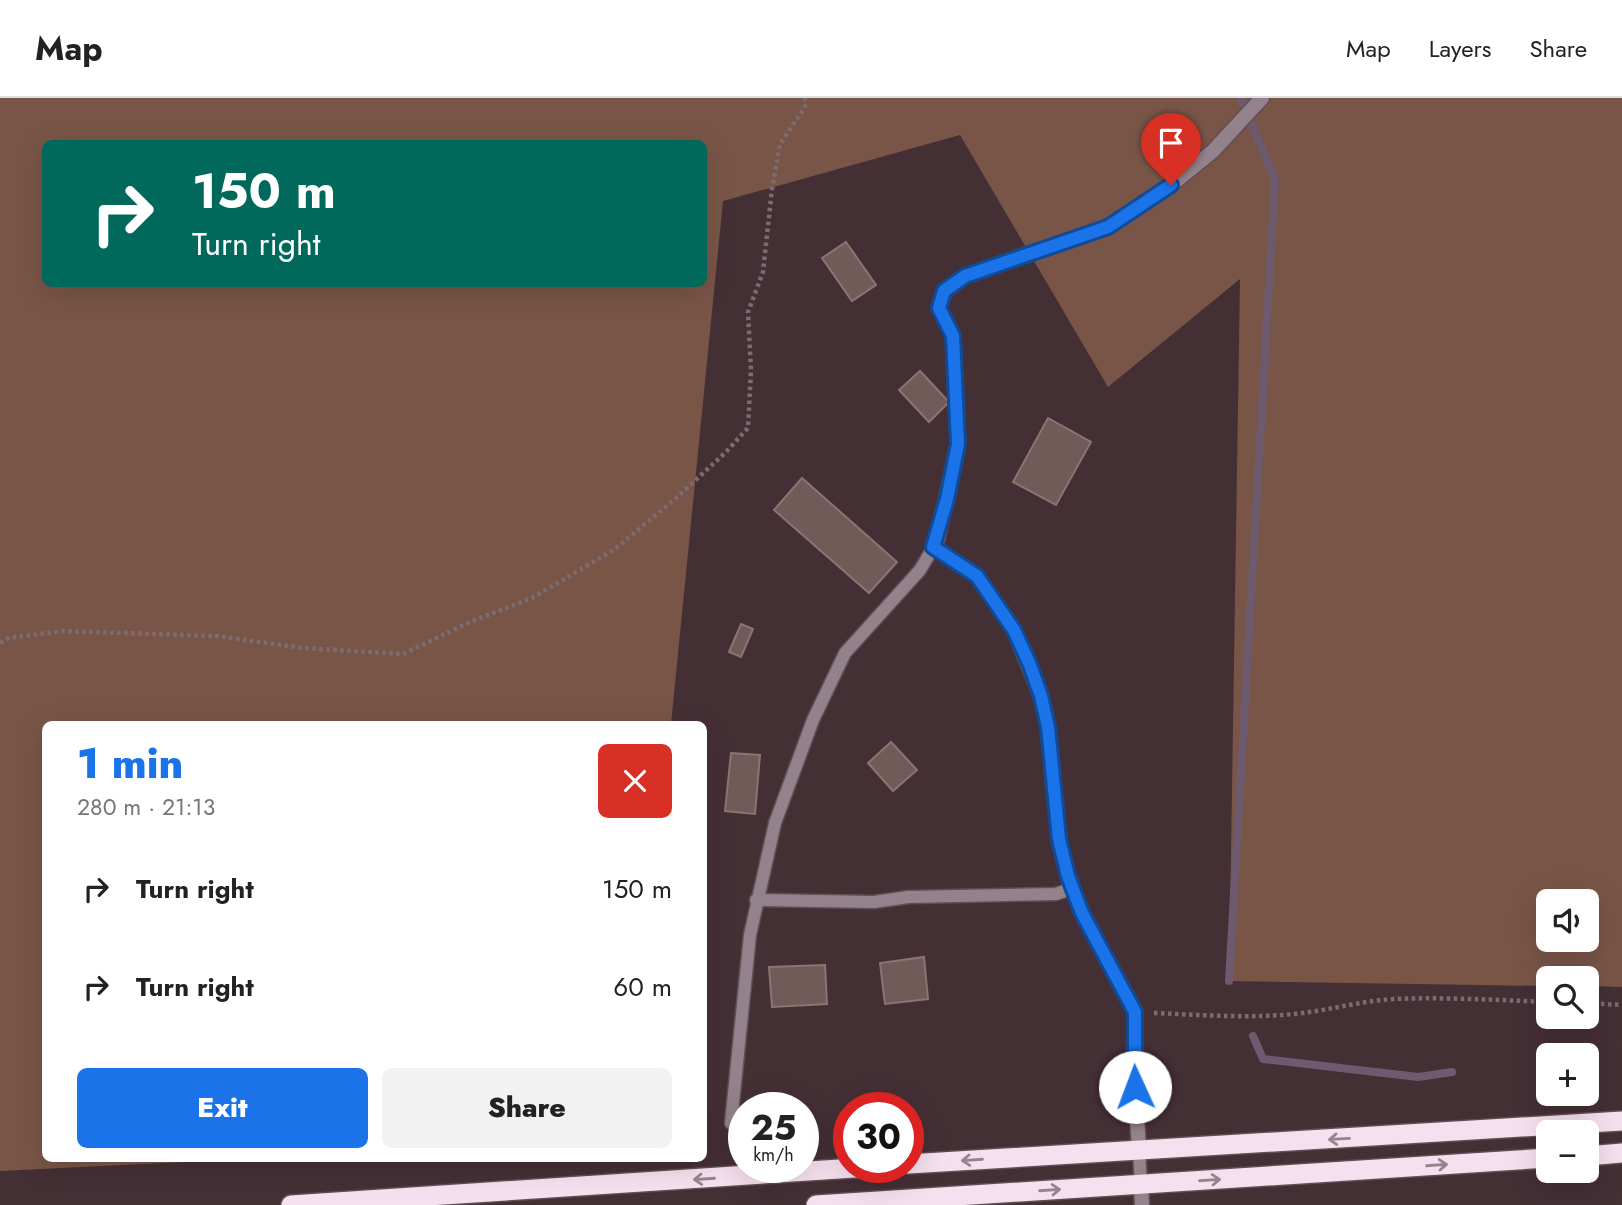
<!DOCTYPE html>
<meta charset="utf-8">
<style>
body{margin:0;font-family:Jost,sans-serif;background:#f2f2f2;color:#222;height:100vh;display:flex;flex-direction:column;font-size:26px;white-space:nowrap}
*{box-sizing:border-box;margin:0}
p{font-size:23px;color:#767676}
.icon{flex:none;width:38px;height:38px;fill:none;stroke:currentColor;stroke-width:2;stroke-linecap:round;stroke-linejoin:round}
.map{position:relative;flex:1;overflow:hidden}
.panel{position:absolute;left:42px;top:623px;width:665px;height:441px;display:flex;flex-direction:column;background:#fff;border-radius:10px;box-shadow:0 7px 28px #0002}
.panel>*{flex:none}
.hud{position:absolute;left:42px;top:42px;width:665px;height:147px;border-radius:10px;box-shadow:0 7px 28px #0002;background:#00695c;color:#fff;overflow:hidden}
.buttons{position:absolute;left:1536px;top:791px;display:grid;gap:14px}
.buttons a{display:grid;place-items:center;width:63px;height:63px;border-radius:10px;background:#fff;box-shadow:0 7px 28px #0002;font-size:35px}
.speed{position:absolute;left:728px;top:994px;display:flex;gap:14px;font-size:35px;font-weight:700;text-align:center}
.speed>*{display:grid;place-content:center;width:91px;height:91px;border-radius:50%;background:#fff;box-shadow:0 7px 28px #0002;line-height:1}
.speed small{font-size:18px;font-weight:400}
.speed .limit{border:10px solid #d22;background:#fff;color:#111}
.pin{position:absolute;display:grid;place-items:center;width:60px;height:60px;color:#fff;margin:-72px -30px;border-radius:50% 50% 50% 0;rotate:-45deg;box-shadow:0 0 7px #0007}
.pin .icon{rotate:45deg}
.me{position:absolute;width:77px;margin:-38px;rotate:358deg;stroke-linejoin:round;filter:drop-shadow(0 0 5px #0008)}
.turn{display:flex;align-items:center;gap:24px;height:147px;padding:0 35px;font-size:32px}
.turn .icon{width:91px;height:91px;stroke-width:2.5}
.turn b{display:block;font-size:49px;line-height:60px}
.round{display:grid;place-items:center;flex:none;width:74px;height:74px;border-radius:10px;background:#f2f2f2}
.overview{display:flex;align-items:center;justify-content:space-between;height:119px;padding:0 35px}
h1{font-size:42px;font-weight:800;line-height:52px;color:#1a73e8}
.primary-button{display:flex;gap:14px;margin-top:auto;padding:14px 35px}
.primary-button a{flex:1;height:80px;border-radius:10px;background:#1a73e8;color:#fff;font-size:28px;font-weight:800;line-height:80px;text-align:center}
.primary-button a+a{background:#f2f2f2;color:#222}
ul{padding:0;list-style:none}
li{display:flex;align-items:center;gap:21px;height:98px;padding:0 35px}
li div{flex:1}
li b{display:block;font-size:26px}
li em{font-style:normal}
header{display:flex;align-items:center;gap:42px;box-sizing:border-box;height:98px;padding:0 35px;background:#fff;border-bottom:2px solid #e0e0e0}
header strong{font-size:33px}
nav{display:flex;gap:38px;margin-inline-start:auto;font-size:24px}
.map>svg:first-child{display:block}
</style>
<header>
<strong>Map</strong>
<nav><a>Map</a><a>Layers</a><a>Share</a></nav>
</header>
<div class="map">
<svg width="1622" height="1107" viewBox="0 0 1622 1107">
<rect width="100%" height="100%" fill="#442f35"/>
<path fill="#785547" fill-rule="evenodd" d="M0 0H1622V889L1587 888V880H1549V888L1229 883 1240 181 1108 289 960 37 723 103 671 626H46V1060L246 1061 0 1073ZM46 46H704V186H46ZM1549 803H1587V842H1549Z"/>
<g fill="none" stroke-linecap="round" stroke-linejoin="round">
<g stroke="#6d5a6e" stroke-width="8">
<path d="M1229 883 1275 83 1241 0"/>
<path d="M1253 938 1263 961 1418 979 1452 974"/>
</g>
</g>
<g fill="#725a58" stroke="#8d7472" stroke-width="2">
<path d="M846 144 876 187 852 203 822 160Z"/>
<path d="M920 273 949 304 929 324 899 292Z"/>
<path d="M1048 320 1091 344 1056 407 1013 384Z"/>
<path d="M802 380 897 464 869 495 774 412Z"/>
<path d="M741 526 753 531 741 559 729 554Z"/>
<path d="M891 644 917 672 893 693 868 665Z"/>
<path d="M731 655 760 657 755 716 725 713Z"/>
<path d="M924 859 928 901 885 906 880 865Z"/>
<path d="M825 867 827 906 772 909 769 869Z"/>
</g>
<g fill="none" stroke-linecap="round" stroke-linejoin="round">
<defs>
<g id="service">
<path d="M756 802 874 804 908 799 1056 796 1073 790"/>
<path d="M731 1025 750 837 775 725 813 622 845 555 920 472 937 443"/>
<path d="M1139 1053 1141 1087"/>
</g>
<g id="minor">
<path d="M937 443 958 346 953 238 939 210 945 193 965 178 1108 129 1171 87 1213 53 1262 0"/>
<path d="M933 449 977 478 1014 532 1041 598 1048 629 1059 742 1068 778 1082 815 1135 913 1134 966 1139 1053"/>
<path d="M1141 1087 1142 1107"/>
</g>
<g id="trunk">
<path d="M1587 1058 1622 1055"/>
<path d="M908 1066 1622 1023"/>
<path d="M291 1107 870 1069"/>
<path d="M816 1107 1549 1060"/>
</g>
</defs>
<use href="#service" stroke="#614e53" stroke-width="15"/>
<use href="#minor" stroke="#614e53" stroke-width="17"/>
<use href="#trunk" stroke="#614e53" stroke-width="22"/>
<g stroke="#7e6b70" stroke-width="4.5" stroke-dasharray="3.5 3.5" stroke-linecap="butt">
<path d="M0 545 9 540 63 533 216 538 303 550 403 556 470 524 532 500 615 451 675 401 725 355 748 330 751 272 748 214 763 174 772 91 780 46 805 9V0"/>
<path d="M1587 905 1622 907"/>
<path d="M1154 915C1204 917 1254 921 1303 915 1333 911 1363 903 1393 901 1445 899 1497 902 1549 904"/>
</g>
<use href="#service" stroke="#93828c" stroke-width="12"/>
<use href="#minor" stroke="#93828c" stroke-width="14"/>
<use href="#trunk" stroke="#f6e0ef" stroke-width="19"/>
</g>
<defs><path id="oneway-shaft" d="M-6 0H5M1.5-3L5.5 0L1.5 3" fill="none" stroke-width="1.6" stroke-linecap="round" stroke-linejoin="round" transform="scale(1.75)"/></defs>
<g stroke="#98828d">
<use href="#oneway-shaft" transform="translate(1339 1041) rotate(177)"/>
<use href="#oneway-shaft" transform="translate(972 1062) rotate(176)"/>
<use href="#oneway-shaft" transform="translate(1437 1067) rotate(-4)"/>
<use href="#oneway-shaft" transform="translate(704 1081) rotate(176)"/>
<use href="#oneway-shaft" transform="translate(1210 1082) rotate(-4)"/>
<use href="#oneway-shaft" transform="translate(1050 1092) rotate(-4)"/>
</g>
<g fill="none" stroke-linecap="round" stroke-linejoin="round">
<defs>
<path id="route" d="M1135 989V914L1082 815 1068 778 1059 741 1048 629 1041 598 1030 567 1014 532 977 478 933 449 947 401 958 346 953 238 939 210 944 193 965 178 1108 129 1171 87"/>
</defs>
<use href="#route" stroke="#114b97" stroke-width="18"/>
<use href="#route" stroke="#1a73e8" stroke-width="12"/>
</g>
</svg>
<div class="buttons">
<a><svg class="icon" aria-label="sound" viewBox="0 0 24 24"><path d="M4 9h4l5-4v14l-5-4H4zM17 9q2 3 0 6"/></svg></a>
<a><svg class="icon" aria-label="search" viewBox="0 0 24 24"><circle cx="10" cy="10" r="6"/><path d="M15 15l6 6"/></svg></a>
<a>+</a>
<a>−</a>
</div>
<div class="speed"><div>25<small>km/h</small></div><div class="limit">30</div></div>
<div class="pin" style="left:1171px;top:87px;background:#d93025"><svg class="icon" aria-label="arrive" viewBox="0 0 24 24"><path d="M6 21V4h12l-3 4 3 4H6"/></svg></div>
<svg class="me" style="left:1135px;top:989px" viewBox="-20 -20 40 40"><circle r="19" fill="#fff"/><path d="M0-13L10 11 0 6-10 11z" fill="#1a73e8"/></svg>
<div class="hud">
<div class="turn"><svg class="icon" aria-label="right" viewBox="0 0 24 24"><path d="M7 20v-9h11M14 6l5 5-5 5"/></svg><div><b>150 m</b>Turn right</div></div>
</div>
<section class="panel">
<div class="overview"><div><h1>1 min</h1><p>280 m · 21:13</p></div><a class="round" style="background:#d93025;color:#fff"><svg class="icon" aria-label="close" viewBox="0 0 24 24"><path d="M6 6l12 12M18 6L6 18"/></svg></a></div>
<ul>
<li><svg class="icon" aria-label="right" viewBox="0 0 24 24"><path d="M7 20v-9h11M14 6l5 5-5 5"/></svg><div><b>Turn right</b></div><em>150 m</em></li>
<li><svg class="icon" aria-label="right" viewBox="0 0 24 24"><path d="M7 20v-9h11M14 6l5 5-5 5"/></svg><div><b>Turn right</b></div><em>60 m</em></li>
</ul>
<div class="primary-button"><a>Exit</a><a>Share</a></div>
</section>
</div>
